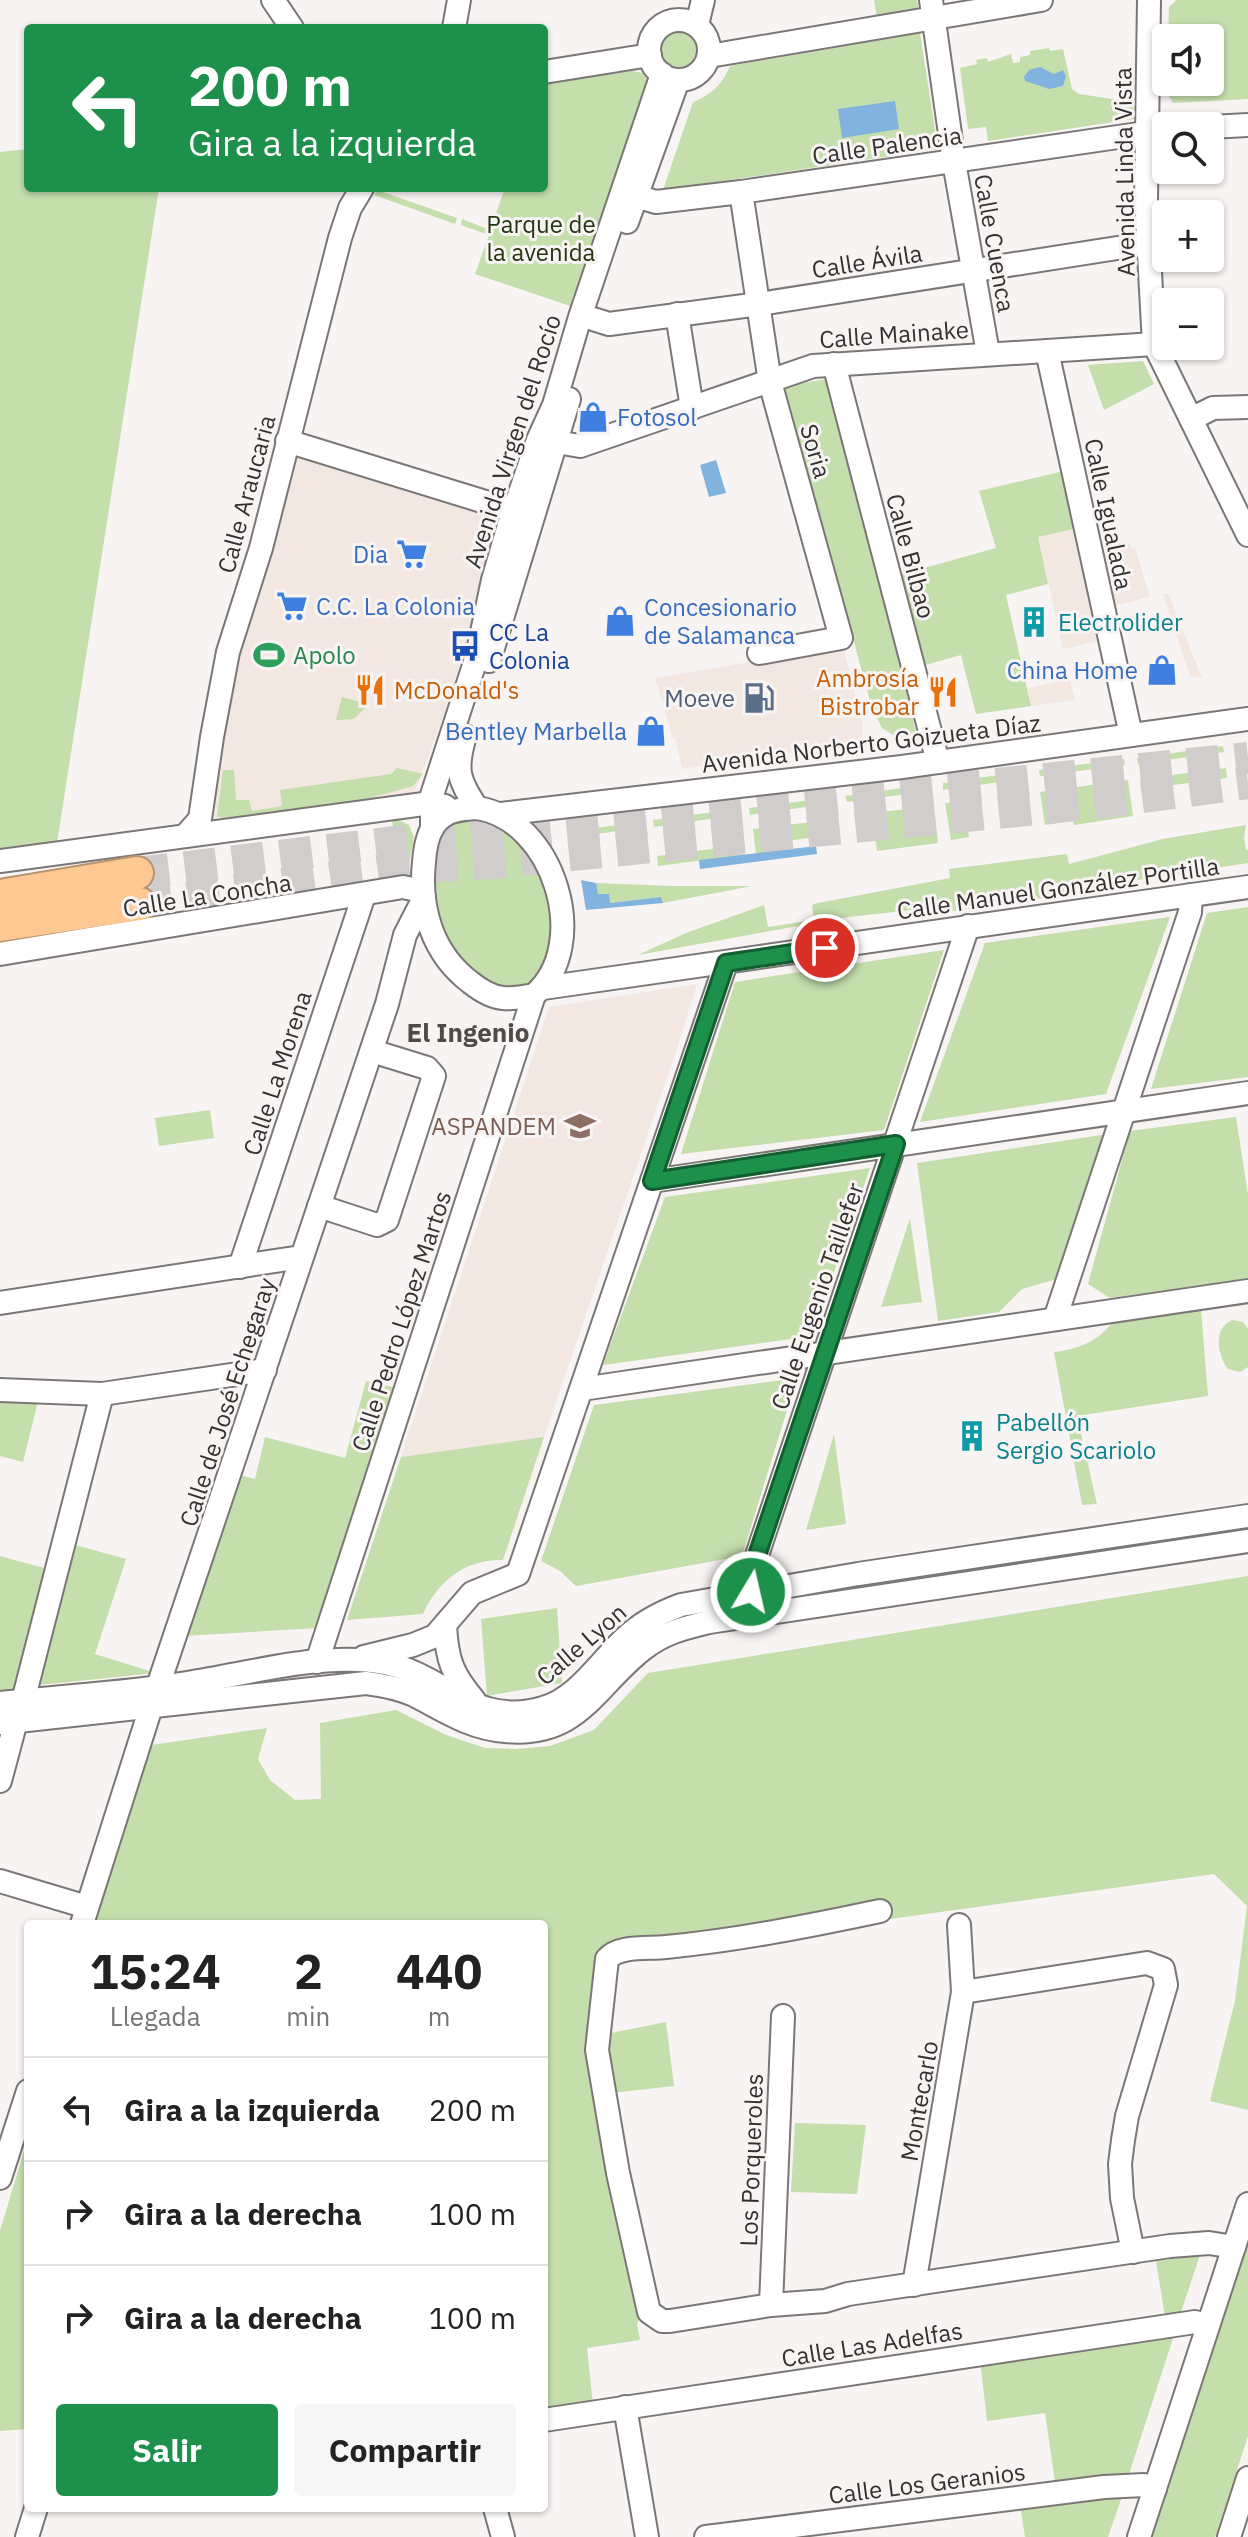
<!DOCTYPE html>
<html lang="es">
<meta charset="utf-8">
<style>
body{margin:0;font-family:"IBM Plex Sans",sans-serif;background:#f6f6f6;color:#222;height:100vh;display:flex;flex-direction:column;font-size:30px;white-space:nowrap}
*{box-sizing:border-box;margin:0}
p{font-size:26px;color:#767676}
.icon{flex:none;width:44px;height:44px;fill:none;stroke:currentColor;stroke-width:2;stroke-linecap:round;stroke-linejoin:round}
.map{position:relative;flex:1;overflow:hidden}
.details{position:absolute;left:24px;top:1920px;width:524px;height:592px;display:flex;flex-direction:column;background:#fff;border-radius:8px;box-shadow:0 2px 6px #0004}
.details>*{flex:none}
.hud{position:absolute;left:24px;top:24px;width:524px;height:168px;border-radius:8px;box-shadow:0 2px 6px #0004;background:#1d914b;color:#fff;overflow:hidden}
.buttons{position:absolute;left:1152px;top:24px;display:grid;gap:16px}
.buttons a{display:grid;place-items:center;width:72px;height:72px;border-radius:8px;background:#fff;box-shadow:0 2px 6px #0004;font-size:40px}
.pin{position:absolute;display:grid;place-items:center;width:68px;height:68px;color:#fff;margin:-34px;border:4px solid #fff;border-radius:50%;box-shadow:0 2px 8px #0007}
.me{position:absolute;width:88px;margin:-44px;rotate:9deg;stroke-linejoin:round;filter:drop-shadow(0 0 6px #0008)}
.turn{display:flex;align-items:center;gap:28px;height:168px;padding:0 32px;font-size:36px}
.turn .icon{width:104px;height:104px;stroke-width:2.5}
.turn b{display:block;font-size:56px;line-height:68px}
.eta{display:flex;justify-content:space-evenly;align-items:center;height:136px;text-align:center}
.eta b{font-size:48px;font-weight:700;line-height:56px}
.cta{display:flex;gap:16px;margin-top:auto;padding:16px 32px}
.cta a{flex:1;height:92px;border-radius:8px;background:#1d914b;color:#fff;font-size:32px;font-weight:700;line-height:92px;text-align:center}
.cta a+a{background:#f6f6f6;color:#222}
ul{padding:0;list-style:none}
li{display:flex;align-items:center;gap:24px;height:104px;padding:0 32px;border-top:2px solid #e0e0e0}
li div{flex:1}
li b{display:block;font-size:30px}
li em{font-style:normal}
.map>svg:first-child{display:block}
</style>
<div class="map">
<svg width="1248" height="2537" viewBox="0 0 1248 2537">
<rect width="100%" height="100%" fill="#f8f4f3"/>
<g fill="#f3e7e2">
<path d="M297 451 506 516 445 711 414 795 209 826 226 695Z"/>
<path d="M1078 528 1103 640 1063 649 1038 537Z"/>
<path d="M1130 543 1131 548 1135 547 1150 597 1113 606 1108 586 1111 585 1114 594 1131 590 1119 546Z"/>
<path d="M1168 593 1202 678 1190 676 1163 594Z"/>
<path d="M843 646 863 725 862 737 852 744 682 769 675 738 673 739 655 678Z"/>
<path d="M1070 679 1075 700 1031 706 1028 688Z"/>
<path d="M697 984 678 1046 544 1437 401 1457 549 1007Z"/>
</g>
<g fill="#c4deac">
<path d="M874 0H917L919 13 877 19Z"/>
<path d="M1177 0H1248V99L1173 103 1167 93V82H1210V38H1168L1169 7Z"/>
<circle cx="680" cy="50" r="20"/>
<path d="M920 33 938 149 663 190 693 102C711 95 723 84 730 66Z"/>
<path d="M1049 48 1050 51 1063 49 1072 89 1079 94 1133 102 1134 119 988 141 986 127 968 129 960 68 977 64 976 60 987 58 988 62 1011 54 1013 63 1020 62V57L1030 55V51Z"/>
<path d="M632 71 643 73 647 81 570 306 475 274 489 235 461 225 462 219 490 230 504 191 497 188H544V84Z"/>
<path d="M28 149V188H159L57 843 0 850V152Z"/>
<path d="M377 190 457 218 455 224 374 195Z"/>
<path d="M1143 361 1154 384 1104 410 1088 365Z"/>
<path d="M827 379 877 565 916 733 904 742 882 728 872 708 784 386Z"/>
<path d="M1064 471 1078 528 1038 537 1048 584 1006 595 1031 706 976 714 961 655 922 666 899 575 996 548 979 491Z"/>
<path d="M342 697 367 704V706L354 719 336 720Z"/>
<path d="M1223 746 1224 752 1138 764 1137 758Z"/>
<path d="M1124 759 1125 765 1040 776 1039 770Z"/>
<path d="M397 768 423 774 413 786 370 798 227 819 217 816 223 770H234L236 800H249L252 811 282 806 280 790 391 774Z"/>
<path d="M1226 768 1227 778 1142 789 1141 779Z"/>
<path d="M1027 771 1028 778 943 790V783Z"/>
<path d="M1128 780 1133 816 1074 825 1073 821 1045 825 1040 792Z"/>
<path d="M930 784 931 791 847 802 845 796Z"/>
<path d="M833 797 834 803 750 815 749 808Z"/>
<path d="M964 801 969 837 951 840 945 803Z"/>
<path d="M934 806 938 843 877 851 872 813Z"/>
<path d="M737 809 738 815 654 827 653 820Z"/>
<path d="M471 818C527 828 551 879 551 931 551 948 548 969 535 981 508 1004 469 977 453 953 428 917 415 830 471 818Z"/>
<path d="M397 819 409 825 414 837 407 876 400 878 392 820Z"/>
<path d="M836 819 838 834 787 841V850L756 854 753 829Z"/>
<path d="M639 822V828L575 837 574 831Z"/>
<path d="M1246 825 1244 837 1246 850H1248V863L1079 889 1072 894 954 911 932 908 848 917 638 955 686 933 764 905 768 927 814 920 812 905 818 903 950 878 949 869 1067 854 1069 864 1163 839Z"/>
<path d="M742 845 743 855 658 866 657 856Z"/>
<path d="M596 883 673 886H752L663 903 661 897 610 903 597 895Z"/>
<path d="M1248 907V1077L1151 1089 1207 913Z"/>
<path d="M1170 917 1106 1094 920 1122 985 943Z"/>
<path d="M944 950 884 1130 681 1154 735 982Z"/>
<path d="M210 1110 214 1138 159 1146 155 1118Z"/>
<path d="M1236 1117 1248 1195V1279L1110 1298 1088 1284 1130 1131Z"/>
<path d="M1108 1134 1057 1279 1022 1289 999 1312 938 1321 917 1163Z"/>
<path d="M870 1168 812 1336 603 1365 665 1197Z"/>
<path d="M910 1218 922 1302 881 1307Z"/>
<path d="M1201 1309 1208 1396 1077 1416 1097 1504 1082 1505 1054 1352C1079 1349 1100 1341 1114 1320Z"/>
<path d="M1232 1320 1243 1322 1248 1329V1367L1240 1372 1228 1369C1217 1355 1213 1328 1232 1320Z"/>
<path d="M797 1378 742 1556 576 1586 560 1571 541 1561 594 1405Z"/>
<path d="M366 1381 397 1388 319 1628 184 1636 240 1475 255 1479 265 1437 345 1458Z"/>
<path d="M0 1395 38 1401 23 1462 0 1456Z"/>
<path d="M834 1434 846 1524 806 1530Z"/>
<path d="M544 1437 503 1560C465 1559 438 1581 423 1614L347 1620 401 1457Z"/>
<path d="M72 1544 126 1559 95 1654 156 1673 39 1685 37 1670Z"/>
<path d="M0 1556 48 1569 15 1691H0Z"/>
<path d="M1248 1576V2110L1210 2101 1235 2001 1247 1906 1214 1874 890 1919 885 1901 747 1930 612 1945 589 2050 641 2315 637 2324 640 2340 587 2348 593 2404 544 2410V1924H92L145 1746 267 1728 258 1759 270 1780 295 1800 321 1799 320 1723 396 1710 446 1735 485 1748 516 1749 550 1746 594 1730 648 1673Z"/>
<path d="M557 1608 562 1683 487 1696 481 1619Z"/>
<path d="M666 2022 674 2086 611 2093 606 2034Z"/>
<path d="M795 2123 866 2125 857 2194 791 2192Z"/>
<path d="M28 2137V2429L0 2431V2231Z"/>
<path d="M1248 2243V2436L1215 2537H1150Z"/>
<path d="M1200 2255 1180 2315 1165 2317 1156 2261Z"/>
<path d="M1176 2329 1128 2477 1055 2482 1045 2413 987 2421 980 2359Z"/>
<path d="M1124 2491 1108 2537H1025L1020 2504Z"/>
</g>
<g fill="#82b3de">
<path d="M1040 67 1054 74 1063 70 1066 76 1063 86 1049 89 1025 81 1024 77 1029 70Z"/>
<path d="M895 101 899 129 842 138 838 109Z"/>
<path d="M716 460 726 493 709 497 700 465Z"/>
<path d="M816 846 817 854 700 869 699 860Z"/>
<path d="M581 880 596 883 598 894H609L610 903 661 897 663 903 586 910Z"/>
</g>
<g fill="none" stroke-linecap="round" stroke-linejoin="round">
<g stroke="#d1cdcc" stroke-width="32" stroke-dasharray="32 16" stroke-linecap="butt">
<path d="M137 873 395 842 493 836 1248 758"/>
<path d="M140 904 390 869 490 863 1098 803 1248 783"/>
</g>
<defs>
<g id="minor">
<path d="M273 0 292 28"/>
<path d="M931 0 954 162 988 353"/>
<path d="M1149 0 1146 200 1154 344 1248 535"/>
<circle cx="679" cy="50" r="30"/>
<path d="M697 25 703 0"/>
<path d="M454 28 459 0"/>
<path d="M709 56 1041 0"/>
<path d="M544 72 650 55"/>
<path d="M1210 127 1248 125"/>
<path d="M741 192 770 382 841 638 759 653"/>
<path d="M636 196 656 202 741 192 1166 130"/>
<path d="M627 222 678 80"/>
<path d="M677 314 692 408"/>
<path d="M593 319 609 324 759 304 1149 243"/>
<path d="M1047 351 1131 735"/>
<path d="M834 364 938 762"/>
<path d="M1191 419 1213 408 1248 407"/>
<path d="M287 441 495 505 514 510 527 504"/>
<path d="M556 442 580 446 813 366 1154 344"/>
<path d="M489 661 569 399"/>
<path d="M465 736C455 769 458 780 477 808"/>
<path d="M477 808C553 819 593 944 534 995 524 997 514 999 503 998 491 997 480 990 470 982 432 953 419 908 424 862 425 847 429 826 442 817 452 809 466 809 477 808Z"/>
<path d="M501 814 902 767 1248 719"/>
<path d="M432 829V795L477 656 493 580 509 525 538 440 554 405 580 317 662 74"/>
<path d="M185 836 200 819 212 737 228 652 261 548 340 238 350 208 362 188"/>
<path d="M0 861 379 810 431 803 445 806"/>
<path d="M0 954 403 887 422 891"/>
<path d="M543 988 1248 887"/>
<path d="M652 1181 1248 1093"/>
<path d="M319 1206 377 1225 387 1220 434 1076 427 1068 372 1051"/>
<path d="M240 1267 364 895"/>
<path d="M0 1303 301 1257"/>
<path d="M1055 1319 1190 912 1191 895"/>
<path d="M582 1389 1248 1291"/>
<path d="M0 1390 102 1394 265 1370"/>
<path d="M751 1592 752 1570 968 926"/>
<path d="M445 1626C447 1660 452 1674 474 1700"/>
<path d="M364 1657 413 1645 435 1636 472 1593 518 1574 726 963"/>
<path d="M317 1662 534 995"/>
<path d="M23 1701 102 1394"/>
<path d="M0 1703C62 1696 125 1693 187 1683 249 1674 323 1651 385 1663 445 1675 474 1728 543 1708 577 1699 600 1661 625 1638 642 1622 659 1613 681 1605L858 1574 1248 1516"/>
<path d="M0 1723 366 1683C382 1685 399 1688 414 1695 445 1711 469 1728 505 1731 578 1738 594 1688 642 1650 663 1633 684 1628 709 1622L1248 1541"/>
<path d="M0 1781 16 1721"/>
<path d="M0 1881 87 1907"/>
<path d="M880 1911C809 1926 738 1940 666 1947 648 1949 619 1945 607 1959L597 2050 618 2173 649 2312 662 2321H670L771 2305 825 2301 848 2294 1170 2246 1209 2243 1234 2247"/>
<path d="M82 1924 151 1707 387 1004 405 935 424 898"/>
<path d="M963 1992 1147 1963 1163 1969 1166 1985 1127 2116 1123 2140 1120 2164 1122 2198 1133 2252"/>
<path d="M0 2178 28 2091"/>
<path d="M914 2285 963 1992 959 1925"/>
<path d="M771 2305 783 2016"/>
<path d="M625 2407 647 2537"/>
<path d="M544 2420 1195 2322 1207 2325"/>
<path d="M495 2508 503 2537"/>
<path d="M27 2537 36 2508"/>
<path d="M706 2537 1104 2487 1144 2485 1155 2489"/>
<path d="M1139 2537 1248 2204"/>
<path d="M1229 2537 1248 2478"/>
</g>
<g id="highway">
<path d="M0 896 137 873"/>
<path d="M0 925 140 904"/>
</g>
</defs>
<use href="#minor" stroke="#7b7776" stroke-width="26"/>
<use href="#highway" stroke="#b79471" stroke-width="36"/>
<use href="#minor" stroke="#fff" stroke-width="22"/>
<use href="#highway" stroke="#fec893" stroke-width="32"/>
</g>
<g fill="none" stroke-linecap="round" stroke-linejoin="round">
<defs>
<path id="route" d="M751 1592 752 1570 896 1144 652 1181 726 963 825 948"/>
</defs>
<use href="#route" stroke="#135e31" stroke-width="20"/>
<use href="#route" stroke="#1d914b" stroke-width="14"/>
</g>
<defs>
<symbol id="shop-bare" viewBox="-9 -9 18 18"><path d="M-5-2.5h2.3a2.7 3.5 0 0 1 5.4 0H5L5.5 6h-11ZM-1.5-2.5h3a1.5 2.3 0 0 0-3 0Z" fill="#3f7fe0" stroke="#f8f4f3" stroke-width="2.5" paint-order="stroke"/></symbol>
<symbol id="supermarket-bare" viewBox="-9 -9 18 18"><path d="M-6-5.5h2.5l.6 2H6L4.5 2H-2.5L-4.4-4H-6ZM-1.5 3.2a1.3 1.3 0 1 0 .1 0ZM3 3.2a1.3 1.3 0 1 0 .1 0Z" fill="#3f7fe0" stroke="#f8f4f3" stroke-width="2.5" paint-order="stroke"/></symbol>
<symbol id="building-bare" viewBox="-9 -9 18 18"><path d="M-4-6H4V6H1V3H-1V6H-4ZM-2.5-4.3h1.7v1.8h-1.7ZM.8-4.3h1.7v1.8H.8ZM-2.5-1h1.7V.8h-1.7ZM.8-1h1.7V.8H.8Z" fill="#0f9aa8" stroke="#f8f4f3" stroke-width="2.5" paint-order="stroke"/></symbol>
<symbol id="bus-bare" viewBox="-9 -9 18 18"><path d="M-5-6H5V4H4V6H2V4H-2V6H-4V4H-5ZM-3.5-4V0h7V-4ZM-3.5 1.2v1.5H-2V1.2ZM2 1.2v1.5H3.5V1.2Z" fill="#1a4fb4" stroke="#f8f4f3" stroke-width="2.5" paint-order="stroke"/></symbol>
<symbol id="stadium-bare" viewBox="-9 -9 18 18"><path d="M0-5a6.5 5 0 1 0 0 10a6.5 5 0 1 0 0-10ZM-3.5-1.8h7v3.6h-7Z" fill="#2e9e5b" stroke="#f8f4f3" stroke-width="2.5" paint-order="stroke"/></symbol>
<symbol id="restaurant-bare" viewBox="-9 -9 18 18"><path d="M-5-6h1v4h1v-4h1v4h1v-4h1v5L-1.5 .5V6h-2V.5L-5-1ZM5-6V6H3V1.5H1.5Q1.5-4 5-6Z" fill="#e8710a" stroke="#f8f4f3" stroke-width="2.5" paint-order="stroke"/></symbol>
<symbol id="fuel-bare" viewBox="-9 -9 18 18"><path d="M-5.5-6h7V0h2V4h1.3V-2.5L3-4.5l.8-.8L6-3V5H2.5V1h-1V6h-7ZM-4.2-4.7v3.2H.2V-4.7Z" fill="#5c6f8a" stroke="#f8f4f3" stroke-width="2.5" paint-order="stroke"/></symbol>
<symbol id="school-bare" viewBox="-9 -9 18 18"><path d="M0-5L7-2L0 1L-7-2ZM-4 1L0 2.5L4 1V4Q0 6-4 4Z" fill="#8d6e63" stroke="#f8f4f3" stroke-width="2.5" paint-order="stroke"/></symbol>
</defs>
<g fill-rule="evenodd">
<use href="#shop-bare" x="571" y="395" width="44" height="44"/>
<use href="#supermarket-bare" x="390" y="532" width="44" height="44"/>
<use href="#supermarket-bare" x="270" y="584" width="44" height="44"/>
<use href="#shop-bare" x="598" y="599" width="44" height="44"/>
<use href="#building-bare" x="1012" y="600" width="44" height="44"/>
<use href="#bus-bare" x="443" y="624" width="44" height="44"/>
<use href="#stadium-bare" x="247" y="633" width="44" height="44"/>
<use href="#shop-bare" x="1140" y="648" width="44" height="44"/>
<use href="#restaurant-bare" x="348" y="668" width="44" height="44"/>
<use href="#restaurant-bare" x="921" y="670" width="44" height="44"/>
<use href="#fuel-bare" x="737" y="676" width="44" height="44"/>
<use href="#shop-bare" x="629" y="709" width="44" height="44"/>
<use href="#school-bare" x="558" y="1104" width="44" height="44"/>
<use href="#building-bare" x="950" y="1414" width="44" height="44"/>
</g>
<g text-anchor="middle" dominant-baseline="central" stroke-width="6" stroke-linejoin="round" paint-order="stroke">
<g font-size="24" fill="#333231" stroke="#f8f4f3">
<text transform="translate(887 145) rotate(-8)">Calle Palencia</text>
<text transform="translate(1124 172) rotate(-91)">Avenida Linda Vista</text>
<text transform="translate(995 243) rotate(80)">Calle Cuenca</text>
<text transform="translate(867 261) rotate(-9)">Calle Ávila</text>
<text transform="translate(894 334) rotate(-4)">Calle Mainake</text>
<text transform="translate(512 441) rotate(-72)">Avenida Virgen del Rocío</text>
<text transform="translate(816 451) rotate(74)">Soria</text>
<text transform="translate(246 494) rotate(-75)">Calle Araucaria</text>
<text transform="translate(1109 514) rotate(78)">Calle Igualada</text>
<text transform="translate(911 556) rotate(75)">Calle Bilbao</text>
<text transform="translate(871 743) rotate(-7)">Avenida Norberto Goizueta Díaz</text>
<text transform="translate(1058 888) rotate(-8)">Calle Manuel González Portilla</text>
<text transform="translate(207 895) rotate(-9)">Calle La Concha</text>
<text transform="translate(277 1073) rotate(-72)">Calle La Morena</text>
<text transform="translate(817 1296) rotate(-71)">Calle Eugenio Taillefer</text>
<text transform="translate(401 1321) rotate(-72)">Calle Pedro López Martos</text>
<text transform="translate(227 1402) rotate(-72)">Calle de José Echegaray</text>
<text transform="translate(581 1644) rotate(-41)">Calle Lyon</text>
<text transform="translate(919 2101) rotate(-80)">Montecarlo</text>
<text transform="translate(751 2160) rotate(-88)">Los Porqueroles</text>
<text transform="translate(872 2344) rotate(-9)">Calle Las Adelfas</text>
<text transform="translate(927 2483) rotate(-7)">Calle Los Geranios</text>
</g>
<g font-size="24" fill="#25370f" stroke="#f8f4f3">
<text x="541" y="224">Parque de<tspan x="541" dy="28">la avenida</tspan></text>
</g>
<g font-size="24" fill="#366cbe" stroke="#f8f4f3" text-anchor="start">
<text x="617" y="417">Fotosol</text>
<text x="388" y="554" text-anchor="end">Dia</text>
<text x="316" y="606">C.C. La Colonia</text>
<text x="644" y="607">Concesionario<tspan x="644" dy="28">de Salamanca</tspan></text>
<text x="1138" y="670" text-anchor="end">China Home</text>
<text x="627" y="731" text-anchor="end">Bentley Marbella</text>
</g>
<g font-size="24" fill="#0d838f" stroke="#f8f4f3" text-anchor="start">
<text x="1058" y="622">Electrolider</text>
<text x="996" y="1422">Pabellón<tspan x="996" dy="28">Sergio Scariolo</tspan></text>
</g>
<g font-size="24" fill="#164399" stroke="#f8f4f3" text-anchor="start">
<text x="489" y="632">CC La<tspan x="489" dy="28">Colonia</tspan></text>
</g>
<g font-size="24" fill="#27864d" stroke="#f8f4f3" text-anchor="start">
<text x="293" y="655">Apolo</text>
</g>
<g font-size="24" fill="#c56008" stroke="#f8f4f3" text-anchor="end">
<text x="919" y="678">Ambrosía<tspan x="919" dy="28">Bistrobar</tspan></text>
<text x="394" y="690" text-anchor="start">McDonald's</text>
</g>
<g font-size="24" fill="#4e5e75" stroke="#f8f4f3" text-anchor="end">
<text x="735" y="698">Moeve</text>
</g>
<g font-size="24" fill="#785e54" stroke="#f8f4f3" text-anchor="end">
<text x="556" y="1126">ASPANDEM</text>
</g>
<g font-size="26" font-weight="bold" fill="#4e4b4a" stroke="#f8f4f3">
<text x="468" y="1032">El Ingenio</text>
</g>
</g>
</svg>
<div class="buttons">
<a><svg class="icon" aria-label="sound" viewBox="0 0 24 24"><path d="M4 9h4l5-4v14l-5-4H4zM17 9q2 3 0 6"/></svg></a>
<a><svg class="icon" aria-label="search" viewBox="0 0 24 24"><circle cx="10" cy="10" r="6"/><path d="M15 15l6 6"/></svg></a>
<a>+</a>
<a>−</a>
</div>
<div class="pin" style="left:825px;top:948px;background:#d93025"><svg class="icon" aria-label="arrive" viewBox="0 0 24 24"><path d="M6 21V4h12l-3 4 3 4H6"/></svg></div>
<svg class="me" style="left:751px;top:1592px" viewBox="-20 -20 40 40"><circle r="17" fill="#1d914b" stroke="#fff" stroke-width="3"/><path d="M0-11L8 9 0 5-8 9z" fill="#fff"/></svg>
<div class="hud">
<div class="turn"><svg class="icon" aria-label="left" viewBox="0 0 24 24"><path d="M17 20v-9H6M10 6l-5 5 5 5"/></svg><div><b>200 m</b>Gira a la izquierda</div></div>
</div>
<section class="details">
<div class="eta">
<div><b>15:24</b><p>Llegada</p></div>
<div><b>2</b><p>min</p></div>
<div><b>440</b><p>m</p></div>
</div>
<ul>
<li><svg class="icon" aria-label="left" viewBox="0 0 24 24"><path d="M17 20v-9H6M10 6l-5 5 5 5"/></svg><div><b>Gira a la izquierda</b></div><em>200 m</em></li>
<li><svg class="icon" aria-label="right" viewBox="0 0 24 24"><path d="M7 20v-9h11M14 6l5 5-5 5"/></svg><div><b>Gira a la derecha</b></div><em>100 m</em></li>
<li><svg class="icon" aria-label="right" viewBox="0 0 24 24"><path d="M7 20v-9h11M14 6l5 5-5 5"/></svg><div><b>Gira a la derecha</b></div><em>100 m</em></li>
</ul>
<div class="cta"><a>Salir</a><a>Compartir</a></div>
</section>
</div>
